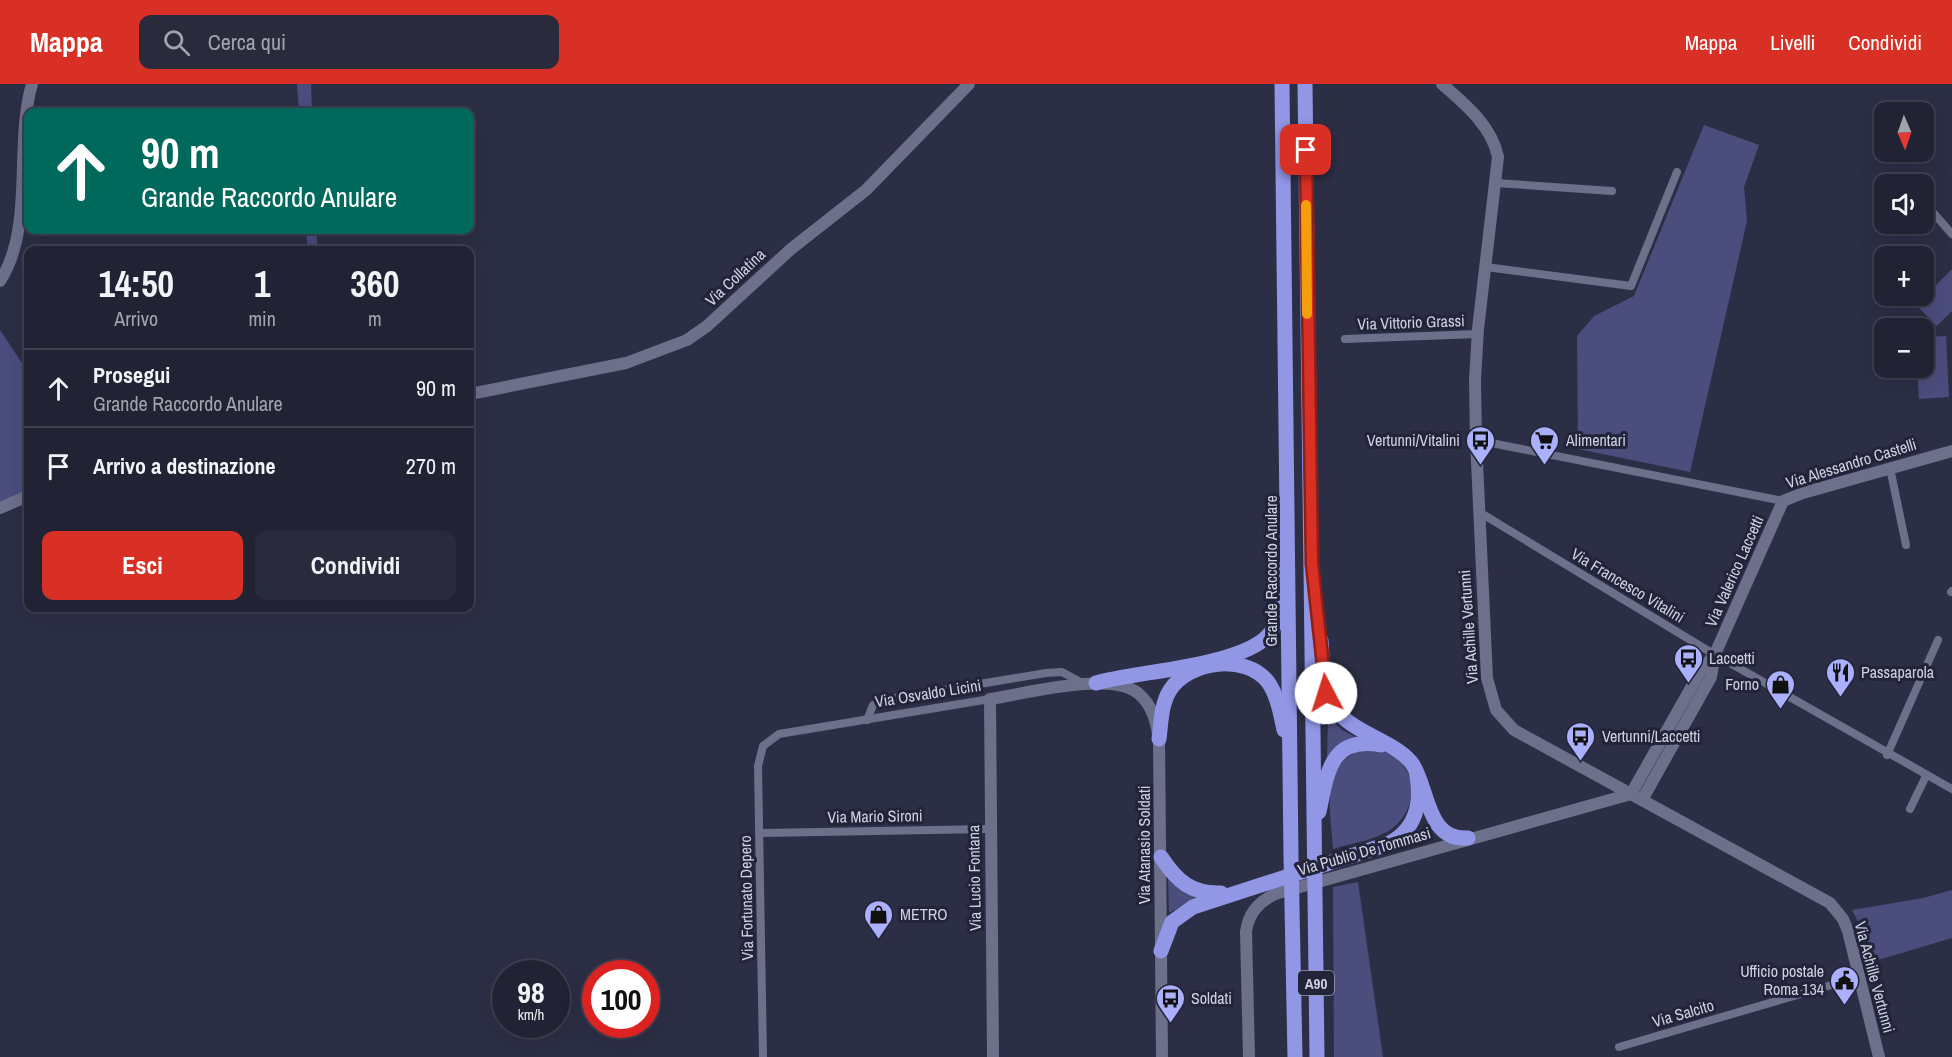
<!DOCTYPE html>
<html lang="it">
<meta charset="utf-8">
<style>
body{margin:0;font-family:"Archivo Narrow",sans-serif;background:#292a3c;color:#f1f3f6;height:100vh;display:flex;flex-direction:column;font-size:22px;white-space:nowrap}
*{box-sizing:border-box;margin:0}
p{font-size:20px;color:#a2a4ac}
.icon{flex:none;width:33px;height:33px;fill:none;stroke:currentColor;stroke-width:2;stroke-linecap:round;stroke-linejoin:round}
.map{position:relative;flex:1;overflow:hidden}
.sheet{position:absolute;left:24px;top:162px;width:450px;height:366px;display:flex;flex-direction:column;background:#212234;border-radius:12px;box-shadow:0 6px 24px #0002,0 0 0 2px #3e3f4f}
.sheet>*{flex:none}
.guide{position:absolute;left:24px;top:24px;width:450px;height:126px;border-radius:12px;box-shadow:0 6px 24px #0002,0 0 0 2px #3e3f4f;background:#00695c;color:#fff;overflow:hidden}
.needle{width:39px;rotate:178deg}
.fabs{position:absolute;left:1874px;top:18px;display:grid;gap:12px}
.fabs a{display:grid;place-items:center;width:60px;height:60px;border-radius:12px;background:#212234;box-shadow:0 6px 24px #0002,0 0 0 2px #3e3f4f;font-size:30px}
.speed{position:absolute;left:492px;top:876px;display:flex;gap:12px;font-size:30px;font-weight:700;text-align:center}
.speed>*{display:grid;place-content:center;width:78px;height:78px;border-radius:50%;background:#212234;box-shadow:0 6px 24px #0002,0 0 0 2px #3e3f4f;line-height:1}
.speed small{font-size:15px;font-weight:400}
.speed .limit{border:9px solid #d22;background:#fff;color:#111}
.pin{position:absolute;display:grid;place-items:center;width:51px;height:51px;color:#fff;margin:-26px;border-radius:12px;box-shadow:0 3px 9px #0006}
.me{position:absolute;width:66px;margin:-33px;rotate:355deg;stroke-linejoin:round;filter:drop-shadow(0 0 4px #0008)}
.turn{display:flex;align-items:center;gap:21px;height:126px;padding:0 18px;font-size:27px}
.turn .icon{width:78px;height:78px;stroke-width:2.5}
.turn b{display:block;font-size:42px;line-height:51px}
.eta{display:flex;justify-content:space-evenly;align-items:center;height:102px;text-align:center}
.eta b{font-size:36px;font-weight:700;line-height:42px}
.action{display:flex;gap:12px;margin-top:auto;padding:12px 18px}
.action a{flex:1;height:69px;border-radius:12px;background:#d93025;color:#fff;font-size:24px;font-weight:700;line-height:69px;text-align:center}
.action a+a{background:#292a3c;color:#f1f3f6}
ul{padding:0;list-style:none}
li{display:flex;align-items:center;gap:18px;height:78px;padding:0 18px;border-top:2px solid #3e3f4f}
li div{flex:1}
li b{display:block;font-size:22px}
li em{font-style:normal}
header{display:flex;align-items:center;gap:36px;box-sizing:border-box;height:84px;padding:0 30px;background:#d93025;color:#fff}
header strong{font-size:28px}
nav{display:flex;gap:33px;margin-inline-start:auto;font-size:21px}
.search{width:420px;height:54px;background:#292a3c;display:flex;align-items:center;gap:15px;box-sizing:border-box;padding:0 21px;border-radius:12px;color:#a2a4ac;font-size:22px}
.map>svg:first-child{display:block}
</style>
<header>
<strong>Mappa</strong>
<div class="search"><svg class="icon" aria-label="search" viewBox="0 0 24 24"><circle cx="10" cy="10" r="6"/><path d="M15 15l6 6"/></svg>Cerca qui</div>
<nav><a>Mappa</a><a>Livelli</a><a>Condividi</a></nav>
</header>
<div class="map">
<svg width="1952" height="973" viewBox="0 0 1952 973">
<rect width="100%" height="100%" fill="#2c2e45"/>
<g fill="#4b4d7d">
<path d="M297 0H311L312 28H299Z"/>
<path d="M1704 41 1759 61 1744 103 1747 137 1690 388 1578 365 1577 252 1594 232 1634 212Z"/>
<path d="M306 146H316L318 166H308Z"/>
<path d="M1952 185V227L1937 242 1916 221Z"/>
<path d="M0 246 28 288V406L0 419Z"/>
<path d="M1946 252 1949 313 1919 315 1917 284H1923V253Z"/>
<path d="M1328 633 1342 646 1356 653 1327 674Z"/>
<path d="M1362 666C1369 666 1379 665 1385 668 1418 680 1419 723 1394 743 1378 756 1352 759 1333 765 1331 729 1318 680 1362 666Z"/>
<path d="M1168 793 1200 813 1169 829Z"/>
<path d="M1358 798 1383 973H1334L1333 803Z"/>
<path d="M1952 806V854L1868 879V857L1852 826 1923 814Z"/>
</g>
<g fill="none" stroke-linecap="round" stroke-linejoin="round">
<g stroke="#6d708b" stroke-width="8">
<path d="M1496 99 1612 107"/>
<path d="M1923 117 1952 150"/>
<path d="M1486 183 1631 202 1677 88"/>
<path d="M1345 255 1478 250"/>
<path d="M1476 356 1783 417"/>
<path d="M1890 384 1906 461"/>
<path d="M1479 428 1707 566 1952 705"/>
<path d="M1951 508 1952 507"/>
<path d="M867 636 873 621 883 616 1046 589 1062 588 1084 600"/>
<path d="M1887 671 1938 556"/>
<path d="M1910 725 1926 692"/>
<path d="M760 749 990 745"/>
<path d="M1619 963 1859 893"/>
<path d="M763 973 758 682 763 662 779 650 990 615"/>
</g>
<g stroke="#6d708b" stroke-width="12">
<path d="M1442 0C1464 19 1492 42 1498 73L1478 245 1475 296 1476 356 1487 594 1496 626 1514 646 1830 819 1843 835 1848 847 1879 973"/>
<path d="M0 197C35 143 14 61 32 0"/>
<path d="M470 310 626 279 687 256 707 242 791 165 866 106 969 0"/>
<path d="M0 424 28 412"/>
<path d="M1631 710 1700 588 1714 571"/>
<path d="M1642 716 1711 593 1715 570 1783 417 1803 409 1952 367"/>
<path d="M993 973 990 615C1024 610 1112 586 1139 610 1153 622 1156 638 1159 655L1162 973"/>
<path d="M1249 973 1246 848C1248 830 1258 818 1275 810L1631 710"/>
</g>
<g stroke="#9196e5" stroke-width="15">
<path d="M1282 0 1291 772 1295 973"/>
<path d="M1305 0 1317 973"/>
<path d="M1321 556C1323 575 1320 602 1330 618 1347 649 1398 657 1413 681 1429 707 1427 757 1468 754"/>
<path d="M1096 599C1137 587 1248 582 1271 548 1283 530 1277 504 1279 484"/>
<path d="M1159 655C1161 640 1161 620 1170 606 1189 577 1245 569 1268 598 1277 610 1281 631 1284 646"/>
<path d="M1319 728C1327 690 1330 651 1381 661"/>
<path d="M1161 773C1177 797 1191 810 1221 809"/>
<path d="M1161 867 1172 838 1193 823 1385 761C1416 748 1423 718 1416 687"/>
</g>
</g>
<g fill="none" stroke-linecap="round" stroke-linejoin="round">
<defs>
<path id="route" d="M1306 66 1312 480 1326 609"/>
</defs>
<use href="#route" stroke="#8d1f18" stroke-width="15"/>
<use href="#route" stroke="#d93025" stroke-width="10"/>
<path stroke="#f59e0b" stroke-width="10" d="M1306 121 1307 230"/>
</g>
<defs>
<symbol id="bus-pin" viewBox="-11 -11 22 30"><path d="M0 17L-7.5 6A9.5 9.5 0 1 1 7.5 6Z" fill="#aab0fb" stroke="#22243a"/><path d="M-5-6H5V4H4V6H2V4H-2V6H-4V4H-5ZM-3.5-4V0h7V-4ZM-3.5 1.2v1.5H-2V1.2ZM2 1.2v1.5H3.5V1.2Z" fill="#111"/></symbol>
<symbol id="supermarket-pin" viewBox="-11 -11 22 30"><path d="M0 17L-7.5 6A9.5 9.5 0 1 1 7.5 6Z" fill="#aab0fb" stroke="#22243a"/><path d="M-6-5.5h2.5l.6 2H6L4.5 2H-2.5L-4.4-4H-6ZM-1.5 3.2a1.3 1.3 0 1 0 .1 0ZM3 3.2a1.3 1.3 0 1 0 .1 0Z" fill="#111"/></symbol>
<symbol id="restaurant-pin" viewBox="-11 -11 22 30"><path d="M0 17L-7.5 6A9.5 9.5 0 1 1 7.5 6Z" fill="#aab0fb" stroke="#22243a"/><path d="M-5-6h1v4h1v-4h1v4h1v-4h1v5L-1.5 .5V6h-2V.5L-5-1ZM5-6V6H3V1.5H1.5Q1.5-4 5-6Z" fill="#111"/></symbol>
<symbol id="shop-pin" viewBox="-11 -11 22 30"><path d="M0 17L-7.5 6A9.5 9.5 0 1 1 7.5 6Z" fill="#aab0fb" stroke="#22243a"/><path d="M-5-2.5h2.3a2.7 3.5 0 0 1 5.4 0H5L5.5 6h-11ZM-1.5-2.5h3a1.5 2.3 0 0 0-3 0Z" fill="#111"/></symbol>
<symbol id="civic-pin" viewBox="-11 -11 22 30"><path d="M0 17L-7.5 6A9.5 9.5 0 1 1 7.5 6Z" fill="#aab0fb" stroke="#22243a"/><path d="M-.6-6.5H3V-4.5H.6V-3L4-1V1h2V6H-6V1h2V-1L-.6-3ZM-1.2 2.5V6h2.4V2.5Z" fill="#111"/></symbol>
</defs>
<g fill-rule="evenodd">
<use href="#bus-pin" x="1464" y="340" width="33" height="45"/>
<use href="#supermarket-pin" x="1528" y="340" width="33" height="45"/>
<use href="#bus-pin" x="1672" y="558" width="33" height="45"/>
<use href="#restaurant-pin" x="1824" y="572" width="33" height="45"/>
<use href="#shop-pin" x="1764" y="584" width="33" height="45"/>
<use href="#bus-pin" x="1564" y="636" width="33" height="45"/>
<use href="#shop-pin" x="862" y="814" width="33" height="45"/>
<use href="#civic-pin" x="1828" y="880" width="33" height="45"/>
<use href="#bus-pin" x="1154" y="898" width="33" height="45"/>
</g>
<g text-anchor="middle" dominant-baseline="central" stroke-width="6" stroke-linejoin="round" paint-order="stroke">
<rect fill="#22243a" stroke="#9b9cae" stroke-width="1.5" x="1298" y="887" width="36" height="24" rx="4.5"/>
<g font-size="15" font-weight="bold" fill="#cfd0e0">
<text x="1316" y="899">A90</text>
</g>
<g font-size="16" fill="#cfd0e0" stroke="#22243a">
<text transform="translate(735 193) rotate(-43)">Via Collatina</text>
<text transform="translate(1411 238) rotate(-2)">Via Vittorio Grassi</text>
<text transform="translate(1851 379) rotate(-17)">Via Alessandro Castelli</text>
<text transform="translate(1271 487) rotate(-90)">Grande Raccordo Anulare</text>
<text transform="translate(1734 487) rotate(-66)">Via Valerico Laccetti</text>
<text transform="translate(1628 501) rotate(31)">Via Francesco Vitalini</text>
<text transform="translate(1468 543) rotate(-94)">Via Achille Vertunni</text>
<text transform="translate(928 609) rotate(-9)">Via Osvaldo Licini</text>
<text transform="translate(875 732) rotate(-1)">Via Mario Sironi</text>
<text transform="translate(1144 761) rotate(-90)">Via Atanasio Soldati</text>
<text transform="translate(1364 767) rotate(-16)">Via Publio De Tommasi</text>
<text transform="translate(974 794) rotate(-91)">Via Lucio Fontana</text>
<text transform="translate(746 814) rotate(-91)">Via Fortunato Depero</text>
<text transform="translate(1875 893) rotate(75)">Via Achille Vertunni</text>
<text transform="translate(1683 929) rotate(-16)">Via Salcito</text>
</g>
<g font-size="16" fill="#cfd0e0" stroke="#22243a" text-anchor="start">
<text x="1460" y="356" text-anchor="end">Vertunni/Vitalini</text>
<text x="1566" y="356">Alimentari</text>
<text x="1709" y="574">Laccetti</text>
<text x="1861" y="588">Passaparola</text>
<text x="1759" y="600" text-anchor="end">Forno</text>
<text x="1602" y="652">Vertunni/Laccetti</text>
<text x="900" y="830">METRO</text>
<text x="1824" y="887" text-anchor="end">Ufficio postale<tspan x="1824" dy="18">Roma 134</tspan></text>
<text x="1191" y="914">Soldati</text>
</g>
</g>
</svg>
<div class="fabs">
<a><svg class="needle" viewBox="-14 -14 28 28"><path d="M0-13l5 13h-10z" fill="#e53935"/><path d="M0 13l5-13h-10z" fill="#a2a4ac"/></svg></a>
<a><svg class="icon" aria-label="sound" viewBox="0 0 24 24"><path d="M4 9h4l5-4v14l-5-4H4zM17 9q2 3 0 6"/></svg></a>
<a>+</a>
<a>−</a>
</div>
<div class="speed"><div>98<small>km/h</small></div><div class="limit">100</div></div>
<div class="pin" style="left:1306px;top:66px;background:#d93025"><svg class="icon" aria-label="arrive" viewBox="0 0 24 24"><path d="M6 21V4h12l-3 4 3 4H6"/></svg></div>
<svg class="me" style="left:1326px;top:609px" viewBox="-20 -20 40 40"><circle r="19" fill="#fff"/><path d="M0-13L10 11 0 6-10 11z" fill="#d93025"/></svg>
<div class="guide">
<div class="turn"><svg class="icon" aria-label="ahead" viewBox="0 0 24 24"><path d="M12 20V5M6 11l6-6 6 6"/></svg><div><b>90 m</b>Grande Raccordo Anulare</div></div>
</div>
<section class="sheet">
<div class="eta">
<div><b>14:50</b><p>Arrivo</p></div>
<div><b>1</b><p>min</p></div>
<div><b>360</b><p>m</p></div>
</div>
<ul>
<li><svg class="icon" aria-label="ahead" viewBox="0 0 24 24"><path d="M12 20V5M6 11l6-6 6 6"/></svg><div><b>Prosegui</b><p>Grande Raccordo Anulare</p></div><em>90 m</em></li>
<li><svg class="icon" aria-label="arrive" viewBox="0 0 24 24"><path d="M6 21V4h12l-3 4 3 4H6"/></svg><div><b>Arrivo a destinazione</b></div><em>270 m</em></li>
</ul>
<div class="action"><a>Esci</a><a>Condividi</a></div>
</section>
</div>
